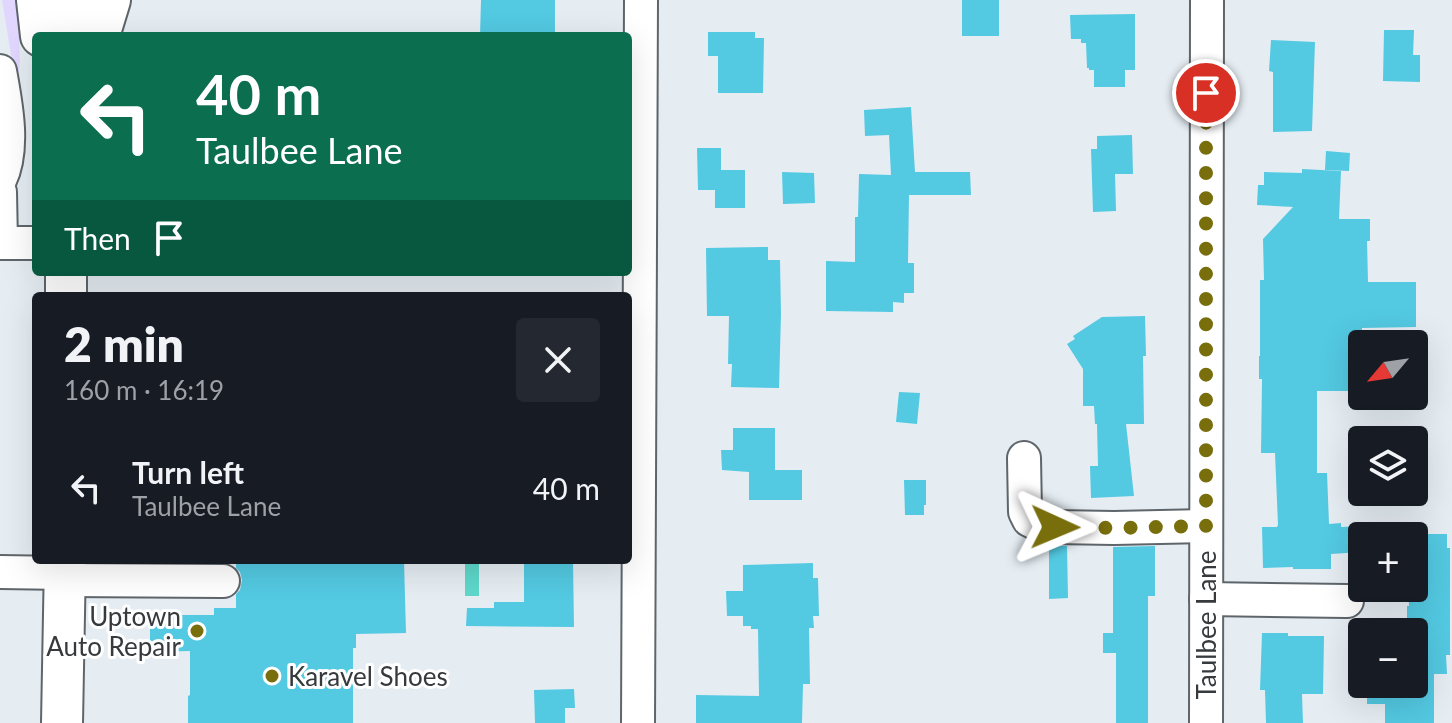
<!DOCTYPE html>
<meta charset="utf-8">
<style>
body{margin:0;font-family:Lato,sans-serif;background:#242831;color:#f1f3f6;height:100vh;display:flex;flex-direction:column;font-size:30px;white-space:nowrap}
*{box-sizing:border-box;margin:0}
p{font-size:26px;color:#9ea1a6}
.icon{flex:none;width:44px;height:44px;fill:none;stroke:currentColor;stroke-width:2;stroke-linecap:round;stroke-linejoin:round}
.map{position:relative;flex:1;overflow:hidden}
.details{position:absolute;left:32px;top:292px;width:600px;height:272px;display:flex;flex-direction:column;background:#171b24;border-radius:8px;box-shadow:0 8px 32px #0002}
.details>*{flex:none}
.top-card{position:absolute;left:32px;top:32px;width:600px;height:244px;border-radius:8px;box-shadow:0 8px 32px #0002;background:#0b6e4f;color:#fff;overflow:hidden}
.needle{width:52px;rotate:241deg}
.buttons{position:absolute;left:1348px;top:330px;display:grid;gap:16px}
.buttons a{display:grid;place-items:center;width:80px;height:80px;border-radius:8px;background:#171b24;box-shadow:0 8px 32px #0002;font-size:40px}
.pin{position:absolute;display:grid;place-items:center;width:68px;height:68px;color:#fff;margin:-34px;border:4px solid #fff;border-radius:50%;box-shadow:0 2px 8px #0007}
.me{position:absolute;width:88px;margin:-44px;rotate:91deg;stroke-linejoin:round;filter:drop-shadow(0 0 6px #0008)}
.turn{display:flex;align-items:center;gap:28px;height:168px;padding:0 32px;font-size:36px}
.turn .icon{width:104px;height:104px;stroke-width:2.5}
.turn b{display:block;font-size:56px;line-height:68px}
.then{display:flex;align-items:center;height:76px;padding:0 32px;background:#0003;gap:16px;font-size:30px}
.round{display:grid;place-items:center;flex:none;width:84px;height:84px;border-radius:8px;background:#242831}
.overview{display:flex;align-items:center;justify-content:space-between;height:136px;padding:0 32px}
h1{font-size:48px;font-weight:800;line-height:60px}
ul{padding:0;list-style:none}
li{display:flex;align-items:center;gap:24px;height:120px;padding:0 32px}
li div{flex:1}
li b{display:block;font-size:30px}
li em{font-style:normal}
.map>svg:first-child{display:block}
</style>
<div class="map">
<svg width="1452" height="723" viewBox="0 0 1452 723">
<rect width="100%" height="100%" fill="#e5edf3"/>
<path fill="#e1d6fe" d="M2 0H18L20 63 18 77 21 96 20 109Z"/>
<rect fill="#5ed8cb" x="465" y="560" width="14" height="36"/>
<g fill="#53c9e2">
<path d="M481 0H555V36H480Z"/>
<rect x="962" y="0" width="37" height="36"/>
<path d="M1135 14V70H1125V87H1094V70H1089V68H1087L1086 43H1081V39H1071L1070 15Z"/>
<path d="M1384 30H1414L1413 55H1420V82L1383 81Z"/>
<path d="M708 32H755V38H764L763 93H718V56H708Z"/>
<path d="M1271 40 1315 42 1312 131 1273 132V72L1269 71Z"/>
<path d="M911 107 915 172H970L971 195H909L908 263H914V293H904V303L893 302V312L826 311V261L855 262V217H858L859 174 891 175 889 135 865 136 864 110Z"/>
<path d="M1132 135 1133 174H1115L1116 211 1093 212 1091 149H1097V136Z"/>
<path d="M697 148H721V170H745V208H715V190H698Z"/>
<path d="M1326 151 1350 153 1349 171 1325 170Z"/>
<path d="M1302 169 1341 171 1339 219H1370V241H1367L1368 282H1416V327L1362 328V391H1317V473H1327L1329 524 1341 523V527L1362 526V552L1331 554V569H1293V567L1263 568 1262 527H1277L1278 525 1275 453H1261L1262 379H1259V356H1260V280H1264L1263 239 1293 207 1257 205 1258 185H1264V172L1302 173Z"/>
<path d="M782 172 814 173 815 203 783 204Z"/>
<path d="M768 247V260H780L781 314 779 388 731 387 732 364H728L729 316H707L706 248Z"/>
<path d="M1145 316 1146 356H1143L1144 424H1126L1134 496 1091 498 1090 466H1098L1097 424H1095L1094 406H1083V369L1067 344 1075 339 1073 336 1102 317Z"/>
<path d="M899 392 920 393 917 424 896 422Z"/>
<path d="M733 428H775V470H802V500H749V472L722 470 721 450H733Z"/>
<path d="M904 480H926V505H924V515H905Z"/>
<path d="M1414 534H1447V548H1450V655H1446L1447 674H1434V723H1385V704H1367V684H1414V629H1407V606H1409L1408 588H1414Z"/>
<path d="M1049 545 1067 546 1068 598 1049 599Z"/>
<path d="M1155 546V596H1148V723H1116V653H1103V633H1113V547Z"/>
<path d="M236 560H404L406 633 356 634V648H353V723H188V696L190 695V651L150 652V615H214V608H236V594L240 590 242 580 240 572 236 568Z"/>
<path d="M524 560H573L574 627 466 626 467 608H494V602H524Z"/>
<path d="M813 563V578H818L819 616H813L814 628H809L810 684H803L802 723H696V695L759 696 758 629H751V626H743V616H727L726 591H743V565Z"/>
<path d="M1262 633H1288V636H1324L1323 694H1302L1303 723H1266L1265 690H1260Z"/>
<path d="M574 689 575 708H565V723H535L534 690Z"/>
</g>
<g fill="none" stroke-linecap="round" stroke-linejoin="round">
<defs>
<g id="minor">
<path d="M0 71C6 104 15 149 0 180"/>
<path d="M0 192 1 243"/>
<path d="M0 243H36"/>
<path d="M1024 458 1025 512 1029 520 1037 524 1055 527 1114 528 1206 526"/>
<path d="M0 572 65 573"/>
<path d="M65 580 223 581"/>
<path d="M1206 599 1347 601"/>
<path d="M638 723 641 0"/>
<path d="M1206 723 1207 0"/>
</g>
<g id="major">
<path d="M37 0 41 36"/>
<path d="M66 36 75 0"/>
<path d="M99 36 110 0"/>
<path d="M66 296V272"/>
<path d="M62 723 65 560"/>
</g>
</defs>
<use href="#minor" stroke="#5f666b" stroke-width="36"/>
<use href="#major" stroke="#5f666b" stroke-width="44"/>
<use href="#minor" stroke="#fff" stroke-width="32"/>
<use href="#major" stroke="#fff" stroke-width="40"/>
</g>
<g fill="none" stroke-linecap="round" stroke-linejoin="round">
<path stroke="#786e0c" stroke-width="14" stroke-dasharray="0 25.2" d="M1055 527 1114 528 1206 526V93"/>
</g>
<g fill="#786e0c" stroke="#fff" stroke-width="3">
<circle cx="197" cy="631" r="8"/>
<circle cx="272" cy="676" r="8"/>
</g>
<g text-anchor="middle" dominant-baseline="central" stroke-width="6" stroke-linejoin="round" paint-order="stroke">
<g font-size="26" fill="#363a3c" stroke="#fff" text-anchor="end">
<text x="181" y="616">Uptown<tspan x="181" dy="30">Auto Repair</tspan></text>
<text x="288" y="676" text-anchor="start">Karavel Shoes</text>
</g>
<g font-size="26" fill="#363a3c" stroke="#fff">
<text transform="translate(1206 625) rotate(-90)">Taulbee Lane</text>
</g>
</g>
</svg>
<div class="buttons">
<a><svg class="needle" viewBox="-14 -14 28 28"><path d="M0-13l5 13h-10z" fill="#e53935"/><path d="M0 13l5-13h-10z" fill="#9ea1a6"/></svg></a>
<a><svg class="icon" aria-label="layers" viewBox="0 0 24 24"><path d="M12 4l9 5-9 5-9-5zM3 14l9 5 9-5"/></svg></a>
<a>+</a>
<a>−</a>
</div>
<div class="pin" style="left:1206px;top:93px;background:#d93025"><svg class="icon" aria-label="arrive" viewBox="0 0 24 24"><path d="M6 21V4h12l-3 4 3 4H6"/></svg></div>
<svg class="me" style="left:1055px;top:527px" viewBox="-20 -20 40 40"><path d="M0-17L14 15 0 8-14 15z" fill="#786e0c" stroke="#fff" stroke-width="4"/></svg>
<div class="top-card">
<div class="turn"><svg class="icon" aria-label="left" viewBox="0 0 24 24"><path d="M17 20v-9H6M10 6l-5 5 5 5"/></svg><div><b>40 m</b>Taulbee Lane</div></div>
<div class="then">Then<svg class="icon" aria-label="arrive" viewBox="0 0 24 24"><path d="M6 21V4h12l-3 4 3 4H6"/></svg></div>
</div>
<section class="details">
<div class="overview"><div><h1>2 min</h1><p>160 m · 16:19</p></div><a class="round"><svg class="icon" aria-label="close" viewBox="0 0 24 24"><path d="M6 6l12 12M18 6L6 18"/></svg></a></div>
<ul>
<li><svg class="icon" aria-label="left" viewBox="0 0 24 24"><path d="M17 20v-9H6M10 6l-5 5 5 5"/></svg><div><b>Turn left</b><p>Taulbee Lane</p></div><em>40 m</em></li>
</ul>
</section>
</div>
